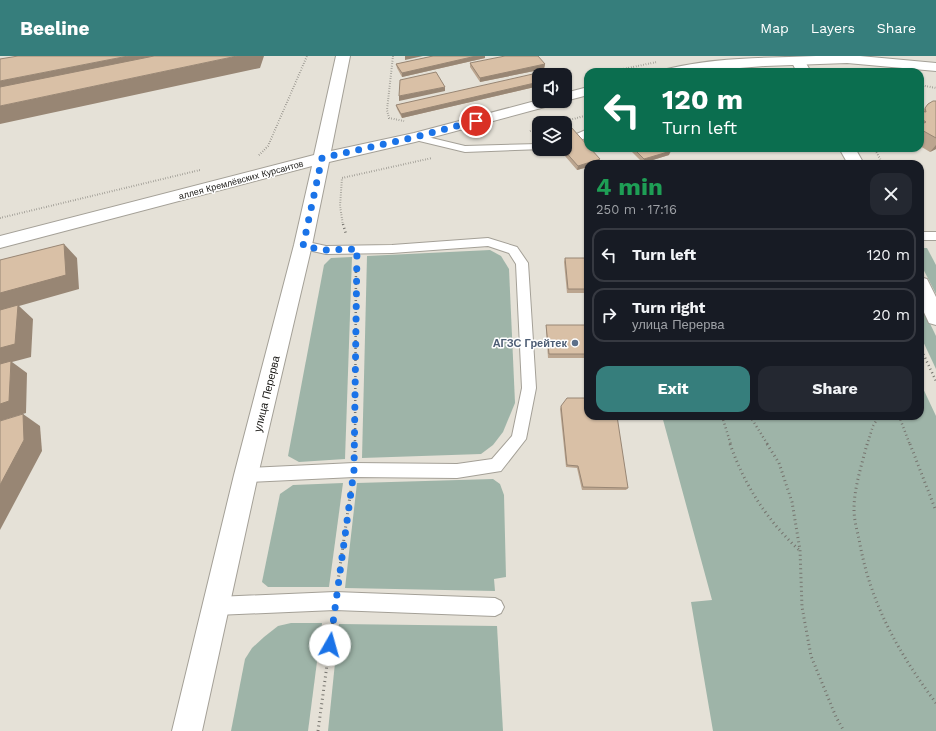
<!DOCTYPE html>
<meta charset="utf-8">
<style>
body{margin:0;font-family:"Work Sans",sans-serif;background:#242831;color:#f1f3f6;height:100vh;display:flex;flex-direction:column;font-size:15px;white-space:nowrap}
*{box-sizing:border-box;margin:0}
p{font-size:13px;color:#9ea1a6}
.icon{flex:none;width:22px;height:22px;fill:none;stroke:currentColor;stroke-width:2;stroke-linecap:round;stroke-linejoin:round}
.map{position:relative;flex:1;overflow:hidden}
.details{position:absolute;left:584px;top:104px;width:340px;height:260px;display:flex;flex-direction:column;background:#171b24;border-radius:12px;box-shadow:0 1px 3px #0004}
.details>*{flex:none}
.guide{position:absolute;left:584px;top:12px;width:340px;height:84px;border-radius:12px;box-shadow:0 1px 3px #0004;background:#0b6e4f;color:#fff;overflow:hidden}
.tools{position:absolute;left:532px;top:12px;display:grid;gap:8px}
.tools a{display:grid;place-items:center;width:40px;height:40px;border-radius:8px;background:#171b24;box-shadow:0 1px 3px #0004;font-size:20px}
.pin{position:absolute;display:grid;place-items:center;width:34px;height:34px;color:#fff;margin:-17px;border:2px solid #fff;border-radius:50%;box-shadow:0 1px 4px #0007}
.me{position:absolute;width:44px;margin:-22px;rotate:7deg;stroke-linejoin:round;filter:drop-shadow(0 0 3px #0008)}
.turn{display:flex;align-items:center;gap:14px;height:84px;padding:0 12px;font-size:18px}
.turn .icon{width:52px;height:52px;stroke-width:2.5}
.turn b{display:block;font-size:28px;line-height:34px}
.round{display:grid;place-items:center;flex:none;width:42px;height:42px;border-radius:12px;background:#242831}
.headline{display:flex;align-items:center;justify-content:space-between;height:68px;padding:0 12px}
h1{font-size:24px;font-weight:700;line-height:30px;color:#1e9e55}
.action{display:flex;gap:8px;margin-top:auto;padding:8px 12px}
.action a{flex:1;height:46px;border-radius:12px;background:#367e7c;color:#fff;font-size:16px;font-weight:700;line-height:46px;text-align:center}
.action a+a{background:#242831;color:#f1f3f6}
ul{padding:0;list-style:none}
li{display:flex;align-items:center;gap:12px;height:54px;margin:0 8px 6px;padding:0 4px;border:2px solid #363941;border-radius:12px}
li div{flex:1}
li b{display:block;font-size:15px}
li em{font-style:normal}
header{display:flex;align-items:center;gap:24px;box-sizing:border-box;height:56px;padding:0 20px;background:#367e7c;color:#fff}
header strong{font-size:19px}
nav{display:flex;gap:22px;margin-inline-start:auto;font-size:14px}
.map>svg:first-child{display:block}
</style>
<header>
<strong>Beeline</strong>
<nav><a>Map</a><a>Layers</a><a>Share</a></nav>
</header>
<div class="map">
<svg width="936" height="675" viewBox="0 0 936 675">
<rect width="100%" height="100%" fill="#e5e1d7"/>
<g fill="#9eb4a8">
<path d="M920 192H927L936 209V238L920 207Z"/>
<path d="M490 194 501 200 509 213 515 347 503 376 493 389 481 398 362 402 367 200Z"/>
<path d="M352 201 345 403 299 406 288 400 324 209 331 202Z"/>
<path d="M920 247 936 280V313L920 279Z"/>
<path d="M920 326 936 360V675H713L691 546 712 544 662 360H920Z"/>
<path d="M493 423 500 428 504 439 506 521 494 523 495 535 345 532 357 427Z"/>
<path d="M343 427 329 531H268L262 526 280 438 293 429Z"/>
<path d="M291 567H322L308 675H231L245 603 252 592 264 581 278 570Z"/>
<path d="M339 568 497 570 503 675H328Z"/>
</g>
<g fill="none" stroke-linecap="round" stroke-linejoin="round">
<defs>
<g id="lane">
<path d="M588 73V80L580 85 565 89V83Z"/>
<path d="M415 78 465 90 539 88V93H543L465 96 411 83 410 81 411 79Z"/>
<rect x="920" y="176" width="16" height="8"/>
<path d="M488 182 517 191 528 207 536 332 526 383 501 415 457 422 354 421 246 426 241 424 238 419 241 414 246 412 354 407 457 408 492 403 512 380 522 332 516 208 509 197 488 190 392 197 326 198 299 192 297 189 299 186 303 185 326 190 392 189Z"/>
<path d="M335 536 495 542 501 545 504 551 501 557 495 560 335 554 216 559 210 556 207 550 210 544 216 541Z"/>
</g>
<g id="street">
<path d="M798 1 803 2 811 16H797L791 5 793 2Z"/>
<path d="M839 92H855L864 108H848Z"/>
<path d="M920 221 927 223 936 241V269L929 267 920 248Z"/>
</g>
<g id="secondary">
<path d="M336 0H350L331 95 414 77 539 44V45H558L556 48 415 86 329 106 312 189 258 419 202 675H172L234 419 294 189 312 110 0 192V180L314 99Z"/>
<path d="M816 0H860L936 7V15L847 7 765 10 691 16H665L667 13C715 1 767 2 816 0Z"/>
<path d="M588 31V39L565 45H563H565V37Z"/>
</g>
</defs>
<use href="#lane" stroke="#a4a097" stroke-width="2"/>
<use href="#street" stroke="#a4a097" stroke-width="2"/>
<use href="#secondary" stroke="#a4a097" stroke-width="2"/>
<g stroke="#76746e" stroke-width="2" stroke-dasharray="0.5 2" stroke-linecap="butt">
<path d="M393 0 387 54 389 62 404 65"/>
<path d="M609 16 657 6"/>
<path d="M920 29 936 32"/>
<path d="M558 67 588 59"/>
<path d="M530 75 539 72"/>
<path d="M874 92 883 108"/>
<path d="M259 99 268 90 307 0"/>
<path d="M0 162 200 114"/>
<path d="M343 169 340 150 342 122 432 102"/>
</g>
<g stroke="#76746e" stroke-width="2.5" stroke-dasharray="1 3" stroke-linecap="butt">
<path d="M343 168 346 178"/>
<path d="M920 291 936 325"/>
<path d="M722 360 731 389"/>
<path d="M750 360 768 389"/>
<path d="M899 360 910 389"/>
<path d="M355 389 356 209"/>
<path d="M867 389 873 370 879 360"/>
</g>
<g stroke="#76746e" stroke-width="3" stroke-dasharray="1 3.5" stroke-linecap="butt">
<path d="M730 388C745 430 767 464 799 494"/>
<path d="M767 388 779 407 792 446 800 494 802 551 811 600 836 661 844 675"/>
<path d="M867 388C862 408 854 432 854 453 854 464 857 474 859 483 870 547 898 596 936 647"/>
<path d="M910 388 936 455"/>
<path d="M355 396V388"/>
<path d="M338 525 351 433"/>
<path d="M318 675 333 565"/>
</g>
<use href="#lane" fill="#fff" fill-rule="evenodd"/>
<use href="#street" fill="#fff" fill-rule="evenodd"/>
<use href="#secondary" fill="#fff" fill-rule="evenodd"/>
</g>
<g fill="#bba58f">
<path d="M433 0H485V2L402 21 397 12 396 8Z"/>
<path d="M470 7 545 8 544 13 480 26 470 11Z"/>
<path d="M539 19V30L402 62 397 53 396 49Z"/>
<path d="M936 45V93L930 96 920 90V55L922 56 928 48Z"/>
<path d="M628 92H668L669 99 643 107Z"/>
<path d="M559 93H565L599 107 597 108H588V111L577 114Z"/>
<path d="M565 202H588V237H567L564 206Z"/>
<path d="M546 269H588V302H548L546 273Z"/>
<path d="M561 350 628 432 626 434H582L577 412 566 411 560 353Z"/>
</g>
<g fill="#988674">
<path d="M128 0H210L0 43V25Z"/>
<path d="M237 0H264L260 12 0 68V50Z"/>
<path d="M405 0H423L405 4Z"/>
<path d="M476 0H485V2L402 21V17Z"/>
<path d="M545 8 544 13 480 26V22Z"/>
<path d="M539 26V30L402 62 401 58Z"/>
<path d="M445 31V35L399 45V40Z"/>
<path d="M936 89V93L930 96Z"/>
<path d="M671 95 669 99 643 107 644 103Z"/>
<path d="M600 103 599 107 597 108H588V111L577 114 578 110Z"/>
<path d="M64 188 77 202 79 233 19 250 33 263 31 301 12 306 27 317 26 357 0 365V237Z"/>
<path d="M23 358 40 370 42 395 0 474V429Z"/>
</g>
<g fill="#d9c0a6" stroke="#988674">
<path d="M18 0H128L0 25V3Z"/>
<path d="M154 0H237L0 50V31Z"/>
<path d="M433 0H476L402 17 396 8Z"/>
<path d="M505 0H538L545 8 480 22 470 7Z"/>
<path d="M555 13 561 19H539V26L401 58 396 49Z"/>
<path d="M436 16 445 31 399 40 400 24Z"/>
<path d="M933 45H936V82L920 73V69L926 66 920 62V55L926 56 925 52 928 48Z"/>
<path d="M571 71 588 90V92H590L600 103 578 110 563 93H565V73Z"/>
<path d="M633 92H668L671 95 644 103Z"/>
<path d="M64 188 66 219 0 237V204Z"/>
<path d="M565 202H588V233H568Z"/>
<path d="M18 249 15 288 0 292V254Z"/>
<path d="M546 269H588V298H549Z"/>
<path d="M11 305 9 345 0 348V308Z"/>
<path d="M567 342H588V360H617L628 432 583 431 578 410 567 409 561 350Z"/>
<path d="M23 358 24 384 0 429V365Z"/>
</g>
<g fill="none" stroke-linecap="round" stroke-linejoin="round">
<path stroke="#1a73e8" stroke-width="7" stroke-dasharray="0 12.6" d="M330 589 354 414 357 193 326 194 303 190 322 102 415 81 476 65"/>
</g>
<circle fill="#5c6f8a" stroke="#fff" stroke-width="1.5" cx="575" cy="287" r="4"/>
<g text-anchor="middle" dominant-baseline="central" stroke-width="3" stroke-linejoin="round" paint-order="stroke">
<g font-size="9" fill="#181714" stroke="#fff">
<text transform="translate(241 124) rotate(-15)">аллея Кремлёвских Курсантов</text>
</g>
<g font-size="11" font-weight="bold" fill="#4e5e75" stroke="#fff" text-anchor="end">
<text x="567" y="287">АГЗС Грейтек</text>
</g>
<g font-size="11" fill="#181714" stroke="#fff">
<text transform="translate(267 338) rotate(-76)">улица Перерва</text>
</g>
</g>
</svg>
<div class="tools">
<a><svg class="icon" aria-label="sound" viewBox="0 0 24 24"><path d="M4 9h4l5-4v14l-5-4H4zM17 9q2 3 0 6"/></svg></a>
<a><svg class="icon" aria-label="layers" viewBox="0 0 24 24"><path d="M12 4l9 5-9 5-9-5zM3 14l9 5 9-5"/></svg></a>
</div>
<div class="pin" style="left:476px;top:65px;background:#d93025"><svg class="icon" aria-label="arrive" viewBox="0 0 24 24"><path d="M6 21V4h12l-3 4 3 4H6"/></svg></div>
<svg class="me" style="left:330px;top:589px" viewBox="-20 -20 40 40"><circle r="19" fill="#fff"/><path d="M0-13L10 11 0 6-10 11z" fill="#1a73e8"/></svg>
<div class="guide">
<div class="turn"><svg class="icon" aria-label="left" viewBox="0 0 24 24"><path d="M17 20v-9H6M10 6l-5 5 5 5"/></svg><div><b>120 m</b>Turn left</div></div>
</div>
<section class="details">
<div class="headline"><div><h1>4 min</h1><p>250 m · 17:16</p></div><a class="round"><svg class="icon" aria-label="close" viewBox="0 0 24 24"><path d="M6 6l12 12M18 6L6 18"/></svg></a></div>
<ul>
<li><svg class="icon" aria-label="left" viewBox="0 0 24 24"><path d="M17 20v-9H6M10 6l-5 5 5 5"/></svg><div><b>Turn left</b></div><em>120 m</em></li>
<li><svg class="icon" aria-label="right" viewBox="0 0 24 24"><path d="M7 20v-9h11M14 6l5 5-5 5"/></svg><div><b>Turn right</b><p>улица Перерва</p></div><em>20 m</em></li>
</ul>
<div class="action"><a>Exit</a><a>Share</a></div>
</section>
</div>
